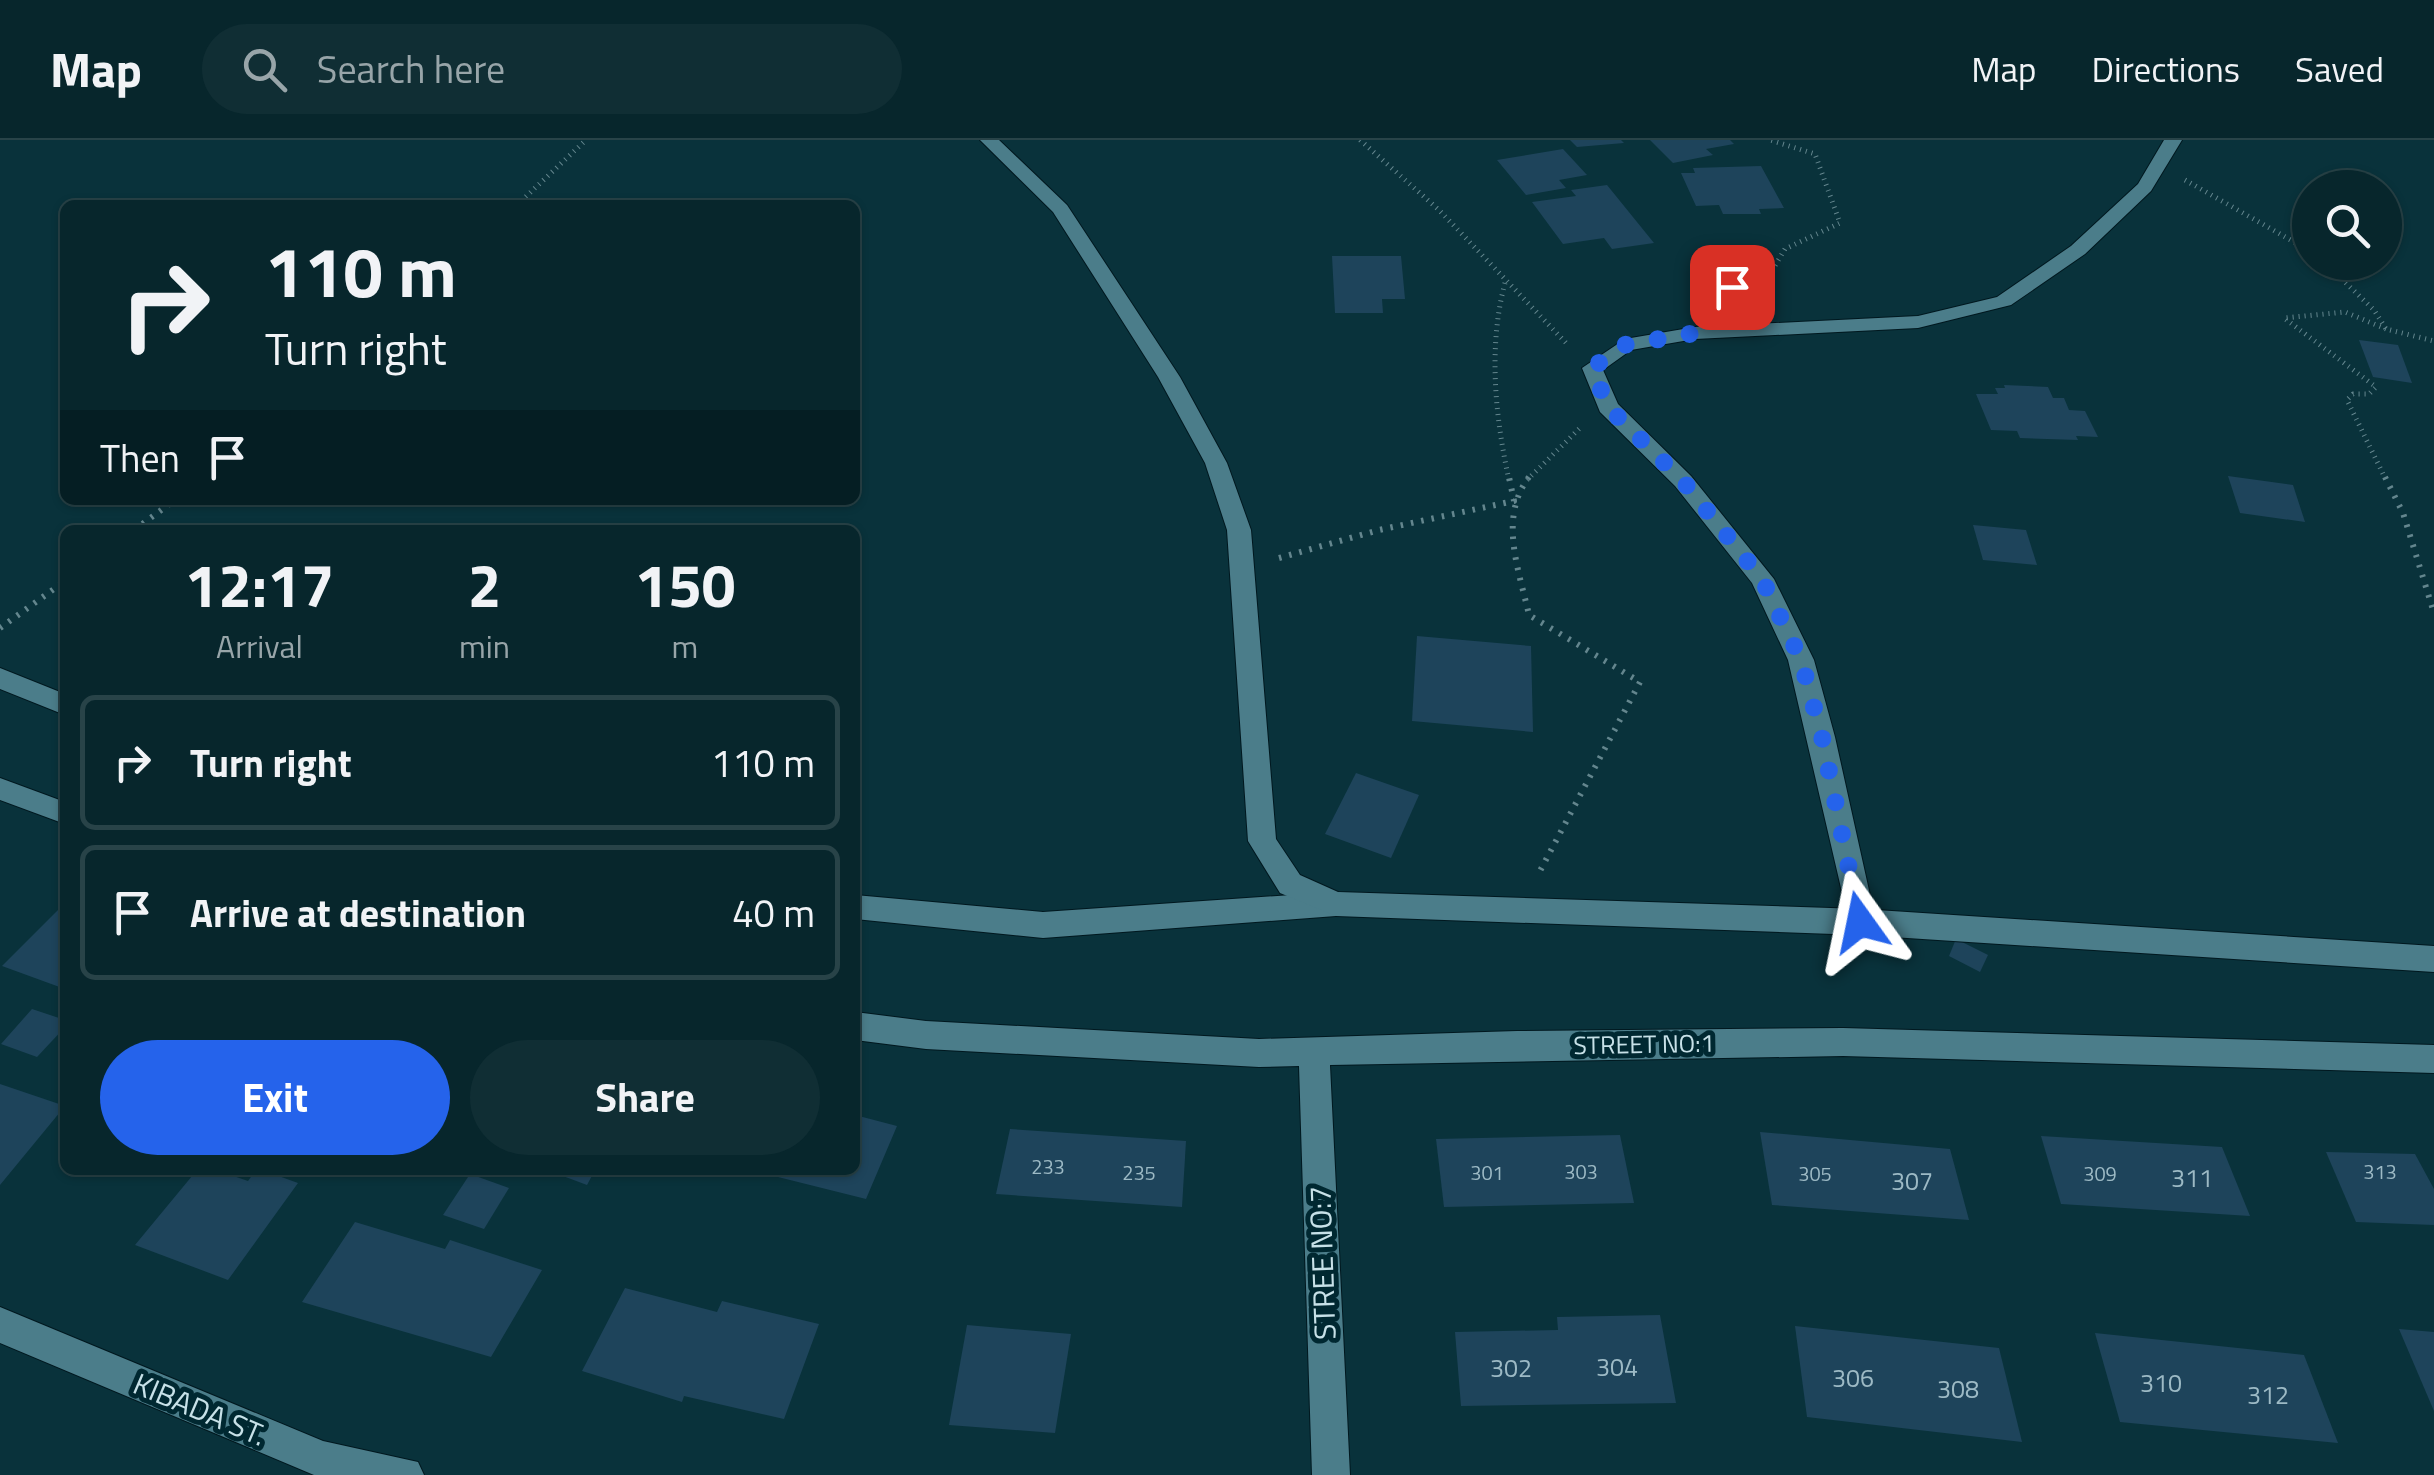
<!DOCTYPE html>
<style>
body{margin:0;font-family:"Titillium Web",sans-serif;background:#102e34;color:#f1f3f6;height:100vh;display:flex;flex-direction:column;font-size:38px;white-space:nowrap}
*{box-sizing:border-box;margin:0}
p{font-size:32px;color:#98a5a9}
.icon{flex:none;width:55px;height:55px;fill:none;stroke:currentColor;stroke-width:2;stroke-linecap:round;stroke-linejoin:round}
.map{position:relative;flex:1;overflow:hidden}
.sheet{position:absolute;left:60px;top:385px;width:800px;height:650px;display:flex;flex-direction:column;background:#07262c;border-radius:15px;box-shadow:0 2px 8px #0004,0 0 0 2px #284348}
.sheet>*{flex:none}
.guide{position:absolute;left:60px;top:60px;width:800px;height:305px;border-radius:15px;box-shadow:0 2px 8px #0004,0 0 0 2px #284348;background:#07262c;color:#f1f3f6;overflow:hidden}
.buttons{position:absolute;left:2292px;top:30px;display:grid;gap:20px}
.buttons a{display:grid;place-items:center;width:110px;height:110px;border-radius:50%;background:#07262c;box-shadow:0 2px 8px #0004,0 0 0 2px #284348;font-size:50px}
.pin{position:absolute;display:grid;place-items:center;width:85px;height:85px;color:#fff;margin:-42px;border-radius:20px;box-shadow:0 5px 15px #0006}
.me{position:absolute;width:110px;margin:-55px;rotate:348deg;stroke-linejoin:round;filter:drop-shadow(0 0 8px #0008)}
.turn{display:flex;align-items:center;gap:35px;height:210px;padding:0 40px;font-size:45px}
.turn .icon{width:130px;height:130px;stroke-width:2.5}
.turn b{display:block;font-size:70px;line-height:85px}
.then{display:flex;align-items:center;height:95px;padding:0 40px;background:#0003;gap:20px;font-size:38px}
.eta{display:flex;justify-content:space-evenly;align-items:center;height:170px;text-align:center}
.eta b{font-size:60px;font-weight:700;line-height:70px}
.button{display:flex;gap:20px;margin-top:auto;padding:20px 40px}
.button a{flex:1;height:115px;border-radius:60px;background:#2563eb;color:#fff;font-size:40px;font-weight:700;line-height:115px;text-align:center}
.button a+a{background:#102e34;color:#f1f3f6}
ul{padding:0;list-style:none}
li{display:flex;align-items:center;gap:30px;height:135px;margin:0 20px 15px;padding:0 20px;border:5px solid #284348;border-radius:15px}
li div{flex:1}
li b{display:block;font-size:38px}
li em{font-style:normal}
header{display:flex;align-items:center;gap:60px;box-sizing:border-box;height:140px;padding:0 50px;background:#07262c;border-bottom:2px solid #284348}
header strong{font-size:48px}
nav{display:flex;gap:55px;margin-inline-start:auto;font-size:35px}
.search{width:700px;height:90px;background:#102e34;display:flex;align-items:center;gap:25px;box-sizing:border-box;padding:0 35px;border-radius:55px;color:#98a5a9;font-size:38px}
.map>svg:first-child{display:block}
</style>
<header>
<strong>Map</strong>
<div class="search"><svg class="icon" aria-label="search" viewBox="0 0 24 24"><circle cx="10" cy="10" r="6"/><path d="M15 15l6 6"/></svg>Search here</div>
<nav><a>Map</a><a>Directions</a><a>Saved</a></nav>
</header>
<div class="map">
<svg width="2434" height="1335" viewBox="0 0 2434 1335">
<rect width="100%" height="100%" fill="#09323b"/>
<g fill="#1e445b">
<path d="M1570 0H1621L1624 3 1577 7Z"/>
<path d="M1650 0H1730L1734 4 1706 9 1713 15 1673 23Z"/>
<path d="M1563 9 1587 35 1559 40 1566 48 1526 55 1497 20Z"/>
<path d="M1761 26 1784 68 1759 69 1761 74H1723L1719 65 1696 66 1681 33H1695L1693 28Z"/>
<path d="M1607 45 1654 103 1612 109 1604 98 1563 104 1532 62 1576 56 1571 50Z"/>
<path d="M1332 116H1401L1405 159H1382L1383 173H1335Z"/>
<path d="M2359 200 2398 205 2412 243 2373 237Z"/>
<path d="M2004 245 2048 247 2053 258H2064L2069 270 2085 271 2098 297 2076 296 2078 300 2020 298 2017 291 1991 290 1976 254H1998L1995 248H2005Z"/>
<path d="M2228 336 2293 345 2305 382 2240 373Z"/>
<path d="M1973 385 2026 390 2037 425 1983 420Z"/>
<path d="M1417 496 1531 506 1533 592 1412 581Z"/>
<path d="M1356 633 1419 655 1391 718 1325 694Z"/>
<path d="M60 768 65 769V849L2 826Z"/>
<path d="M1956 799 1988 815 1980 832 1949 816Z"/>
<path d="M32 869 65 880V887L37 917 1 904Z"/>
<path d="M0 944 65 966 0 1045Z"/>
<path d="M855 975 897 986 866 1059 754 1031 855 1030Z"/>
<path d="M1010 989 1186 1001 1182 1067 996 1054Z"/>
<path d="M1760 992 1950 1009 1969 1080 1772 1065Z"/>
<path d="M1620 995 1634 1063 1444 1067 1436 999Z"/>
<path d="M2041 996 2222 1007 2250 1076 2061 1064Z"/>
<path d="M2326 1012 2415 1014 2434 1049V1085L2356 1082Z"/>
<path d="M197 1030H216L248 1041 256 1030H262L298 1043 228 1140 135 1105Z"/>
<path d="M547 1030H595L587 1045Z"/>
<path d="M470 1034 509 1048 484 1089 443 1075Z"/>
<path d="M355 1082 445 1109 450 1100 542 1130 491 1217 302 1162Z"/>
<path d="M625 1148 717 1172 722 1161 819 1184 784 1279 684 1256 682 1262 582 1231Z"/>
<path d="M1660 1175 1676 1263 1461 1266 1455 1192 1558 1190 1557 1177Z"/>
<path d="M967 1185 1071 1194 1055 1293 949 1285Z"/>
<path d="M1795 1186 1999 1208 2022 1302 1807 1277Z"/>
<path d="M2399 1189 2434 1192V1271Z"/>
<path d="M2095 1193 2304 1215 2338 1303 2120 1282Z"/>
</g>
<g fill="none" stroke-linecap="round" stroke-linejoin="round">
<defs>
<g id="minor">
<path d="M2164 0H2182L2151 51 2085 114 2011 165 1918 188 1695 199 1631 210 1603 230 1618 264 1691 336 1774 439 1814 520 1835 597 1876 782 1871 791 1861 795 1851 791 1788 520 1752 443 1675 346 1600 272 1582 228 1625 199 1695 187 1918 176 1997 157 2071 106 2138 44Z"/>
<path d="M0 528 65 554V575L0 549Z"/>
<path d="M0 638 65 662V684L0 660Z"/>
<path d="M1336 752 1346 755 1350 764 1346 773 1336 776 1043 798 855 779V755L1043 772Z"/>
<path d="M855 872 926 881 1259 899 1517 891 1843 888 2434 905V933L1843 916 1330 925 1350 1335H1312L1299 926 1259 927 926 909 855 900Z"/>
<path d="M0 1167 323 1301 418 1322 424 1335H314L0 1203Z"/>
</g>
<path id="tertiary" d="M980 0H999L1067 65 1180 237 1227 323 1251 390 1276 699 1300 735 1338 752 1861 769 2434 806V832L1861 795 1336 776 1280 753 1248 701 1227 390 1205 323 1158 237 1053 72Z"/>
</defs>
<use href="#minor" stroke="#00181f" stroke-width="2"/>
<use href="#tertiary" stroke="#00181f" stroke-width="2"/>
<g stroke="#64868e" stroke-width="5" stroke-dasharray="1 5" stroke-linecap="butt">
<path d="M1360 0 1439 70 1569 206"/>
<path d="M2185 40 2310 111"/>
<path d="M517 65 586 0"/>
<path d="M2324 122 2374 170 2386 189 2434 201"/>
<path d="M1505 143C1488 206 1495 276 1509 340"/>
<path d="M1719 159 1773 129 1785 109 1840 83 1815 14 1770 0"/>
<path d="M2386 189 2345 172 2284 178 2376 247 2369 254H2353L2347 260 2386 340"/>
<path d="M1527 340 1580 288"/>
</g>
<g stroke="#64868e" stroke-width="6" stroke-dasharray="2.5 8" stroke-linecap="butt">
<path d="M1529 337C1498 378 1519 430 1529 475L1640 542 1540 731"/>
<path d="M2385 337 2403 373 2434 473"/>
<path d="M134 390 175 360"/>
<path d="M1279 418 1379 390 1514 361 1509 337"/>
<path d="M0 488 65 441"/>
</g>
<use href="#minor" fill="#4b7d8a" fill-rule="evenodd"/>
<use href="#tertiary" fill="#4b7d8a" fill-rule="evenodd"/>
</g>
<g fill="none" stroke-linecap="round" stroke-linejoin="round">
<path stroke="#2563eb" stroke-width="18" stroke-dasharray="0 32.4" d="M1732 147 1713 166 1695 193 1624 205 1592 228 1608 267 1683 341 1762 439 1801 520 1822 597 1860 782"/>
</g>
<g text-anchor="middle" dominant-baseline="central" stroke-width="10" stroke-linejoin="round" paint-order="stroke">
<g font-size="20" fill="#9dbac5">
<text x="1048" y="1026">233</text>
<text x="1581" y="1031">303</text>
<text x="2380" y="1031">313</text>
<text x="1139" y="1032">235</text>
<text x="1487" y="1032">301</text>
<text x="1815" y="1033">305</text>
<text x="2100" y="1033">309</text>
</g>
<g font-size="25" fill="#c7e1e8" stroke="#002831">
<text transform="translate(1644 904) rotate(-1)">STREET NO:1</text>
</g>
<g font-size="25" fill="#9dbac5">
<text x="2192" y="1038">311</text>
<text x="1912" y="1041">307</text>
<text x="1617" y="1227">304</text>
<text x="1511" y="1228">302</text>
<text x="1853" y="1238">306</text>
<text x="2161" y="1243">310</text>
<text x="1958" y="1249">308</text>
<text x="2268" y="1255">312</text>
</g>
<g font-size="30" fill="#c7e1e8" stroke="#002831">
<text transform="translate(1322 1123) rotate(-92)">STREE NO:7</text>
<text transform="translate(200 1269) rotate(23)">KIBADA ST.</text>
</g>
</g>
</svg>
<div class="buttons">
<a><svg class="icon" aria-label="search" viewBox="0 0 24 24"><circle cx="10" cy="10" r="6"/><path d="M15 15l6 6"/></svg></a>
</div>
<div class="pin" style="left:1732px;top:147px;background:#d93025"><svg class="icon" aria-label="arrive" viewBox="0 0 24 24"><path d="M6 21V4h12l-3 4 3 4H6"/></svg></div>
<svg class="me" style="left:1860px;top:782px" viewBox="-20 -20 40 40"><path d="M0-17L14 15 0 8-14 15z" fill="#2563eb" stroke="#fff" stroke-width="4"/></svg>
<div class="guide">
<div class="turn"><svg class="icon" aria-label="right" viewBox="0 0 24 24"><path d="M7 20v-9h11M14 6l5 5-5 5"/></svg><div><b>110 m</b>Turn right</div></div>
<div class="then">Then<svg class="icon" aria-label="arrive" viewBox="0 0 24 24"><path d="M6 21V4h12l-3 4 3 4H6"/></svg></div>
</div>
<section class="sheet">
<div class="eta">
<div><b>12:17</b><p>Arrival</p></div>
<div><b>2</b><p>min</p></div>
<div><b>150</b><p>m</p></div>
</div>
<ul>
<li><svg class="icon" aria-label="right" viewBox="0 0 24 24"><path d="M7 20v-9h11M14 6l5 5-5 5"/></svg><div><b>Turn right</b></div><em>110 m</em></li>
<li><svg class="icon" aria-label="arrive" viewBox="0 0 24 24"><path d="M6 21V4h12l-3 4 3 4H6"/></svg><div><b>Arrive at destination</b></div><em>40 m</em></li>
</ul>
<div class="button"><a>Exit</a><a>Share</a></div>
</section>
</div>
